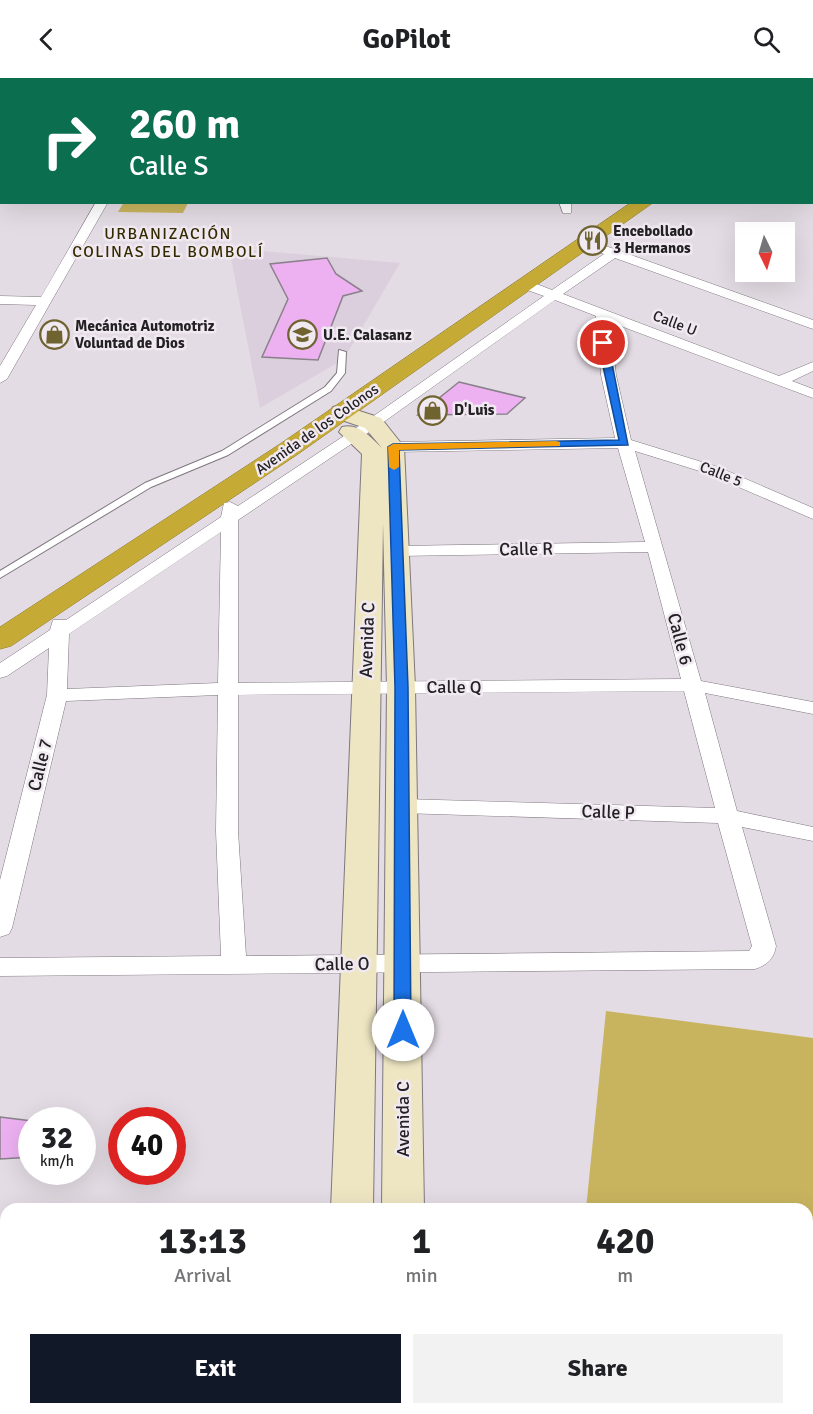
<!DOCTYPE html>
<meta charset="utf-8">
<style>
body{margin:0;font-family:Signika,sans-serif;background:#f2f2f2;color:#202124;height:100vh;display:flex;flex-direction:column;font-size:22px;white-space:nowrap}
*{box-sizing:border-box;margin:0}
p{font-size:20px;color:#757577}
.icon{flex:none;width:33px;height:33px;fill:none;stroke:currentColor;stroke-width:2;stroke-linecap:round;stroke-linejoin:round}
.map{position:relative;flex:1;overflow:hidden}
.panel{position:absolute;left:0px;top:1125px;width:813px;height:212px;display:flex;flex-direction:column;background:#fff;border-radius:18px 18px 0 0;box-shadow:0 6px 24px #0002}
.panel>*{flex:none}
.hud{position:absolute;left:0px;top:0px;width:813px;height:126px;box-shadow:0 6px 24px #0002;background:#0b6e4f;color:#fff;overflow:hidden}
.needle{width:39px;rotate:175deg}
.controls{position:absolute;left:735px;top:144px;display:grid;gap:12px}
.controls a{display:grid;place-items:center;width:60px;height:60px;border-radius:0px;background:#fff;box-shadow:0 6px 24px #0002;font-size:30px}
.speed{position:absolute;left:18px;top:1029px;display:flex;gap:12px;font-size:30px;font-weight:700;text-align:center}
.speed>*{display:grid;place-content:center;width:78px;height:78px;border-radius:50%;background:#fff;box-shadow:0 6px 24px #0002;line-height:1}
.speed small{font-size:15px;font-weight:400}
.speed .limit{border:9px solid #d22;background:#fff;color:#111}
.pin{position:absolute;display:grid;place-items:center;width:51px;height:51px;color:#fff;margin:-26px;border:3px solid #fff;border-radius:50%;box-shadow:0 2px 6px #0007}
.me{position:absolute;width:66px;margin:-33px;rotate:0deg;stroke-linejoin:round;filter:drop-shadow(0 0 4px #0008)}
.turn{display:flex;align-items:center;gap:21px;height:126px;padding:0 30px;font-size:27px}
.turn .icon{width:78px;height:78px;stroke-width:2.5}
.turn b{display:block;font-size:42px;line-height:51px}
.eta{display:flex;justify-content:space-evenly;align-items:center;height:102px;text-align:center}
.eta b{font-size:36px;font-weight:800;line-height:42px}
.primary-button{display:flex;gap:12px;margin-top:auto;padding:12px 30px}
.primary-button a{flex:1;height:69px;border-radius:0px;background:#111827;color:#fff;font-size:24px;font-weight:800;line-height:69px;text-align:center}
.primary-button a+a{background:#f2f2f2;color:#202124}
header{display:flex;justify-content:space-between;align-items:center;height:78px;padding:0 30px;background:#fff;font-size:27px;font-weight:800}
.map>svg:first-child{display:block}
</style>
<header><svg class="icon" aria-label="back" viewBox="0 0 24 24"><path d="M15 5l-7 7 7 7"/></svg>GoPilot<svg class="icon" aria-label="search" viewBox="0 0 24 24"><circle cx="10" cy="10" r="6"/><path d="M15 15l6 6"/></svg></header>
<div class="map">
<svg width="813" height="1336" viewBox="0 0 813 1336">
<rect width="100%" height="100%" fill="#e4dce4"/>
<path fill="#dccfdd" d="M229 170 400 185 344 281 260 330Z"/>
<g fill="#c8b45f">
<path d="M124 124H188V125L183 135 118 134Z"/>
<path d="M606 933 813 960V1171L807 1170V1131H586Z"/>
<path d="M207 1330 323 1331 322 1336H207Z"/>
</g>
<g fill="#edb1f2" stroke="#898189" stroke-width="1.5">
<path d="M327 180 336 196 362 213 343 218 318 282 262 279 288 221 270 186Z"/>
<path d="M459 304 525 320 507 336 418 337Z"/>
<path d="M0 1039 32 1043V1079L0 1081Z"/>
</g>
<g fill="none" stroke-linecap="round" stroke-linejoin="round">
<defs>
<path id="lane" d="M339 272 346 274 345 295 331 313 228 377 151 409 0 500V493L145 405 222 373 325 309 337 295Z"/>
<g id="street">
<path d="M169 0H179L168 2Z"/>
<path d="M585 0H600L584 2Z"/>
<rect x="0" y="9" width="2" height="6"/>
<path d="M0 89H2L0 97Z"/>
<path d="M96 124H108L7 301 0 305V288L36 227 0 226V218L41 219Z"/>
<path d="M559 124H571V135H563Z"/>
<path d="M586 161 813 242V251L615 180 563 216 779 298 813 284V293L792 303 813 311V320L610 244 616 297 631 362 718 389 813 430V441L706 395 635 373 701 603 813 624V636L705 615 737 733 813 749V763L742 749 776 868C774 881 767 887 755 891L0 898V880L221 878 216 753 218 617 66 623 12 850 9 856 0 859V802L47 617 49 570 7 598 0 600V585L50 552 53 542H66L221 439 224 425 230 424 238 428 368 342 544 218 519 209V203H529L552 212 604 176 582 168V162ZM555 222 596 238 601 297 615 360 393 364 385 369 393 374 618 370 645 464 397 468 388 473 397 478 648 474 681 601 238 605V442L378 348ZM221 454 218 605 67 611 69 556ZM684 613 715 730 402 721 394 723 391 728 394 733 402 735 718 745 752 868 749 873 246 878 238 753V617Z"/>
<rect x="807" y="1189" width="6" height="26"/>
<rect x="0" y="1203" width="6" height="28"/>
</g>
<g id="secondary">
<path d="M341 327 381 340 404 369 415 609 424 1131H382L387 609 383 445 373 1131H331L362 376 339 354 342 349C359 345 370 359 382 370L365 350 333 339 330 334 333 329Z"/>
<rect x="322" y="1330" width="46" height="6"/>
<rect x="380" y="1330" width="46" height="6"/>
</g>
<g id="primary">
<path d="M527 0H546L547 2H528Z"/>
<path d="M561 0H580L581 2H562Z"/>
</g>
<g id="highway">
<path d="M813 0V8H812V2H806Z"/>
<path d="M812 28 813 29V39L812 38Z"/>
<path d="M632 124H654L298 376 11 568 0 571V549L280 366Z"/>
</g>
</defs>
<use href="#lane" stroke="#7e777e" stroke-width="2"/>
<use href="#street" stroke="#7e777e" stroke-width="1"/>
<use href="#secondary" stroke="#7e777e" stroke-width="2"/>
<use href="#primary" stroke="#8d7b30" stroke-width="1"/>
<use href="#highway" stroke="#8d7b30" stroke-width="1"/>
<use href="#lane" fill="#fff" fill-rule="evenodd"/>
<use href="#street" fill="#fff" fill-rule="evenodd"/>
<use href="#secondary" fill="#eee6c3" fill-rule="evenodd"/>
<use href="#primary" fill="#dccd86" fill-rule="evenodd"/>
<use href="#highway" fill="#c5ab36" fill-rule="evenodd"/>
</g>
<path fill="#1a73e8" stroke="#114b97" stroke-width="1.5" d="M603 262 608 265 628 367 399 372 408 609 411 952 409 957H397L394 952 395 609 388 369 393 366 619 362 598 265Z"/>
<path fill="#f59e0b" d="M556 363 560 364V368L399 372V389L394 392 389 389 388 369 393 366Z"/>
<defs>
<symbol id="restaurant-ring" viewBox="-11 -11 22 22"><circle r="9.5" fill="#f1e9f1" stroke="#6f6330" stroke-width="1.5"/><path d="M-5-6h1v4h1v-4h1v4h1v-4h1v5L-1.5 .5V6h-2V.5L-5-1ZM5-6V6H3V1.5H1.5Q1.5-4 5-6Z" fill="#6f6330"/></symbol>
<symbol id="shop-ring" viewBox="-11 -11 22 22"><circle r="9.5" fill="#f1e9f1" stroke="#6f6330" stroke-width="1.5"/><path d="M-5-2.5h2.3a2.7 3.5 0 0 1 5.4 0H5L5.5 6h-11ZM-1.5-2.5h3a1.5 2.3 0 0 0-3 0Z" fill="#6f6330"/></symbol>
<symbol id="school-ring" viewBox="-11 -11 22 22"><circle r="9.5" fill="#f1e9f1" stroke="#6f6330" stroke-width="1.5"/><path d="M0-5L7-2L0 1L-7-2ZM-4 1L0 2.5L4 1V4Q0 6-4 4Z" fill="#6f6330"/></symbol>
</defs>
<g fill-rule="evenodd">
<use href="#restaurant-ring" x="576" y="146" width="33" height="33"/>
<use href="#shop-ring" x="38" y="240" width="33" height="33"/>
<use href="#school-ring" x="286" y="240" width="33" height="33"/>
<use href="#shop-ring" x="416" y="316" width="33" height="33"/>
</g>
<g text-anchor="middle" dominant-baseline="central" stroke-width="5" stroke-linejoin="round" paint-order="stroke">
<g font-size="15" font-weight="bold" fill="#242124" stroke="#f1e9f1" text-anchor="start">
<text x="613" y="153">Encebollado<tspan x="613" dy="17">3 Hermanos</tspan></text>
<text x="75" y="248">Mecánica Automotriz<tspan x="75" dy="17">Voluntad de Dios</tspan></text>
<text x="323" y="257">U.E. Calasanz</text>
<text x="454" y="332">D'Luis</text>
</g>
<g font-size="15" fill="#242124" stroke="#f1e9f1">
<text transform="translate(675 245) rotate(21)">Calle U</text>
<text transform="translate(317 351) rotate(-35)">Avenida de los Colonos</text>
<text transform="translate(721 396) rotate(22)">Calle 5</text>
</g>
<g font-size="16" letter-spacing="1.5" fill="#342a00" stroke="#f1e9f1">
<text x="168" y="156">URBANIZACIÓN<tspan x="168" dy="18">COLINAS DEL BOMBOLÍ</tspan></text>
</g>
<g font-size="18" fill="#242124" stroke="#f1e9f1">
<text transform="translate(526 471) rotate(-1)">Calle R</text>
<text transform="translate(680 561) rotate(75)">Calle 6</text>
<text transform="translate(367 562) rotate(-88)">Avenida C</text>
<text x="454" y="609">Calle Q</text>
<text transform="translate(40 687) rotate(-76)">Calle 7</text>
<text transform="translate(608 734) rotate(2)">Calle P</text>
<text transform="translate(342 886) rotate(-1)">Calle O</text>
<text transform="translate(403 1041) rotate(-90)">Avenida C</text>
</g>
</g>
</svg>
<div class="controls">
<a><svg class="needle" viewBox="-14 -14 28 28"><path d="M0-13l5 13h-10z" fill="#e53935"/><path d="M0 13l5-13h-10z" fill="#757577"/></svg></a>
</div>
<div class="speed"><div>32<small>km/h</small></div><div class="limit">40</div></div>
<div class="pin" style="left:603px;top:265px;background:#d93025"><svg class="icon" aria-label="arrive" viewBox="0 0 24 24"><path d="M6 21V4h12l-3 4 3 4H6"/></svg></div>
<svg class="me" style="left:403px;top:952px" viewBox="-20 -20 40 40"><circle r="19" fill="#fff"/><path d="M0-13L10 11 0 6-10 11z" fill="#1a73e8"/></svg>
<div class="hud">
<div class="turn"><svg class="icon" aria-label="right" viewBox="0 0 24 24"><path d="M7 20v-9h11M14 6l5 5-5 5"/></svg><div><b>260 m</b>Calle S</div></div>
</div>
<section class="panel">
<div class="eta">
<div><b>13:13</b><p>Arrival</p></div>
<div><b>1</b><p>min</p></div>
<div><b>420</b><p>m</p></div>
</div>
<div class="primary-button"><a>Exit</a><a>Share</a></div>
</section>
</div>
